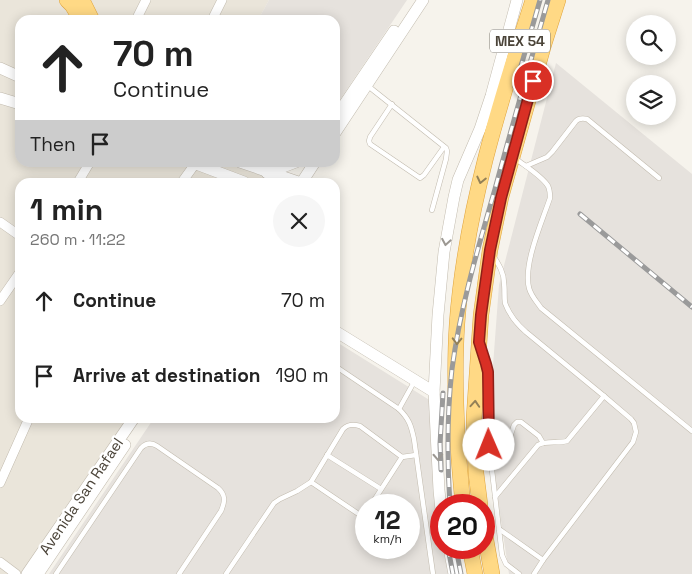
<!DOCTYPE html>
<meta charset="utf-8">
<style>
body{margin:0;font-family:"Space Grotesk",sans-serif;background:#f6f6f6;color:#222;height:100vh;display:flex;flex-direction:column;font-size:19px;white-space:nowrap}
*{box-sizing:border-box;margin:0}
p{font-size:16px;color:#767676}
.icon{flex:none;width:28px;height:28px;fill:none;stroke:currentColor;stroke-width:2;stroke-linecap:round;stroke-linejoin:round}
.map{position:relative;flex:1;overflow:hidden}
.side{position:absolute;left:15px;top:178px;width:325px;height:245px;display:flex;flex-direction:column;background:#fff;border-radius:15px;box-shadow:0 2px 12px #0003}
.side>*{flex:none}
.guide{position:absolute;left:15px;top:15px;width:325px;height:152px;border-radius:15px;box-shadow:0 2px 12px #0003;background:#fff;color:#222;overflow:hidden}
.fabs{position:absolute;left:626px;top:15px;display:grid;gap:10px}
.fabs a{display:grid;place-items:center;width:50px;height:50px;border-radius:50%;background:#fff;box-shadow:0 2px 12px #0003;font-size:25px}
.speed{position:absolute;left:355px;top:494px;display:flex;gap:10px;font-size:25px;font-weight:700;text-align:center}
.speed>*{display:grid;place-content:center;width:65px;height:65px;border-radius:50%;background:#fff;box-shadow:0 2px 12px #0003;line-height:1}
.speed small{font-size:12px;font-weight:400}
.speed .limit{border:8px solid #d22;background:#fff;color:#111}
.pin{position:absolute;display:grid;place-items:center;width:42px;height:42px;color:#fff;margin:-21px;border:2px solid #fff;border-radius:50%;box-shadow:0 1px 5px #0007}
.me{position:absolute;width:55px;margin:-28px;rotate:359deg;stroke-linejoin:round;filter:drop-shadow(0 0 4px #0008)}
.turn{display:flex;align-items:center;gap:18px;height:105px;padding:0 15px;font-size:22px}
.turn .icon{width:65px;height:65px;stroke-width:2.5}
.turn b{display:block;font-size:35px;line-height:42px}
.then{display:flex;align-items:center;height:48px;padding:0 15px;background:#0003;gap:10px;font-size:19px}
.round{display:grid;place-items:center;flex:none;width:52px;height:52px;border-radius:26px;background:#f6f6f6}
.overview{display:flex;align-items:center;justify-content:space-between;height:85px;padding:0 15px}
h1{font-size:30px;font-weight:700;line-height:38px}
ul{padding:0;list-style:none}
li{display:flex;align-items:center;gap:15px;height:75px;padding:0 15px}
li div{flex:1}
li b{display:block;font-size:19px}
li em{font-style:normal}
.map>svg:first-child{display:block}
</style>
<div class="map">
<svg width="692" height="574" viewBox="0 0 692 574">
<rect width="100%" height="100%" fill="#f6f3ec"/>
<path fill="#eae5da" d="M0 0H269L258 20H20V162L224 163 281 182H20V418H131L29 574H0Z"/>
<g fill="#e6e2dd" fill-rule="evenodd">
<path d="M269 0H407L335 107V20H258Z"/>
<path d="M556 63 692 174V574H509L488 433 499 285Z"/>
<path d="M335 341 431 401 436 525 449 574H49L154 418H335ZM366 505H409V548H366Z"/>
</g>
<g fill="none" stroke-linecap="round" stroke-linejoin="round">
<defs>
<g id="service">
<path d="M368 86 446 148 447 151 446 159 432 210"/>
<path d="M392 104 370 137 369 141 370 144 420 178 424 175 444 147"/>
<path d="M516 159C525 166 542 176 548 186 550 190 550 194 550 198 542 222 523 264 529 288 531 296 537 302 541 308L692 431"/>
<path d="M526 166 547 157 552 152 576 121C579 118 582 118 587 119L659 178"/>
<path d="M494 257C499 265 504 273 504 283 505 289 504 296 505 303 509 314 518 325 526 332L604 396 631 419 634 423 636 432 633 442 543 560 534 574"/>
<path d="M484 357 488 372 489 445 502 555 506 564 519 574"/>
<path d="M335 366 399 409C409 419 411 425 414 439L433 574"/>
<path d="M399 409 414 382"/>
<path d="M508 443 514 425 517 422H521L539 436 543 443"/>
<path d="M327 455 381 489"/>
<path d="M311 482 360 515H363L366 512"/>
<path d="M495 497 538 445C547 440 558 444 567 441L604 396"/>
<path d="M371 505 402 457"/>
<path d="M499 529 543 560"/>
<path d="M56 574 141 448C146 443 151 442 157 446L218 488C226 495 225 502 221 511L179 574"/>
<path d="M226 574 274 503 280 499 297 491 311 482 343 429C348 424 353 424 360 426L402 457 416 455"/>
</g>
<g id="minor">
<path d="M136 20 146 0"/>
<path d="M212 20 222 0"/>
<path d="M78 182 90 162"/>
<path d="M182 182 195 164"/>
<path d="M0 222 20 236"/>
<path d="M0 301 20 272"/>
<path d="M0 483 29 418"/>
<path d="M0 562 16 574"/>
</g>
<g id="tertiary">
<path d="M0 68 20 77"/>
<path d="M0 98 20 104"/>
<path d="M335 118 394 31"/>
<path d="M335 133 423 0"/>
<path d="M191 162 244 182"/>
<path d="M240 162 298 182"/>
<path d="M267 173 296 162"/>
<path d="M302 182 315 162"/>
<path d="M335 331 434 392"/>
<path d="M441 510 439 490 434 392 438 315 444 252 454 197 458 180 480 129 491 96 517 0"/>
<path d="M449 548 454 574"/>
<path d="M27 574 134 418"/>
<path d="M38 574 125 445"/>
</g>
<g id="trunk">
<path d="M67 0 72 5 81 20"/>
<path d="M82 0 92 20"/>
<path d="M463 505C457 445 453 384 457 324 465 213 499 105 533 0"/>
<path d="M480 505 476 473 474 418 481 315 490 250 501 197 544 44 558 0"/>
<path d="M484 529 492 574"/>
<path d="M470 548 475 574"/>
</g>
</defs>
<use href="#service" stroke="#c2bbae" stroke-width="5.5"/>
<use href="#minor" stroke="#c2bbae" stroke-width="10"/>
<use href="#tertiary" stroke="#c2bbae" stroke-width="12"/>
<use href="#trunk" stroke="#e0a43c" stroke-width="16"/>
<use href="#service" stroke="#fff" stroke-width="4.5"/>
<use href="#minor" stroke="#fff" stroke-width="9"/>
<use href="#tertiary" stroke="#fff" stroke-width="11"/>
<use href="#trunk" stroke="#ffd985" stroke-width="15"/>
<defs>
<g id="rail">
<path d="M515 87 540 0"/>
<path d="M580 214 692 307"/>
<path d="M441 470 440 444 443 393"/>
<path d="M450 505C447 460 447 414 452 369 460 308 478 248 495 189 512 126 530 63 548 0"/>
<path d="M448 548 453 574"/>
<path d="M456 548 461 574"/>
</g>
</defs>
<use href="#rail" stroke="#9a9a9a" stroke-width="5"/>
<use href="#rail" stroke="#fff" stroke-width="3" stroke-dasharray="9" stroke-linecap="butt"/>
</g>
<defs><path id="oneway-chevron" d="M-2-3.5L2.5 0L-2 3.5" fill="none" stroke-width="1.6" stroke-linecap="round" stroke-linejoin="round" transform="scale(1.25)"/></defs>
<g stroke="#938057">
<use href="#oneway-chevron" transform="translate(481 180) rotate(103)"/>
<use href="#oneway-chevron" transform="translate(457 341) rotate(92)"/>
<use href="#oneway-chevron" transform="translate(475 404) rotate(-86)"/>
</g>
<g stroke="#9c9892">
<use href="#oneway-chevron" transform="translate(446 242) rotate(100)"/>
<use href="#oneway-chevron" transform="translate(438 457) rotate(87)"/>
</g>
<g fill="none" stroke-linecap="round" stroke-linejoin="round">
<defs>
<path id="route" d="M489 445 488 372 486 364 479 342 481 315 490 250 501 198 533 81"/>
</defs>
<use href="#route" stroke="#8d1f18" stroke-width="12"/>
<use href="#route" stroke="#d93025" stroke-width="9"/>
</g>
<g text-anchor="middle" dominant-baseline="central" stroke-width="4.5" stroke-linejoin="round" paint-order="stroke">
<rect fill="#fff" stroke="#817c74" stroke-width="1" x="490" y="29.5" width="60" height="23" rx="4"/>
<g font-size="14" font-weight="bold" fill="#4b4439">
<text x="520" y="41">MEX 54</text>
</g>
<g font-size="15" fill="#4b4439" stroke="#fff">
<text transform="translate(81 496) rotate(-56)">Avenida San Rafael</text>
</g>
</g>
</svg>
<div class="fabs">
<a><svg class="icon" aria-label="search" viewBox="0 0 24 24"><circle cx="10" cy="10" r="6"/><path d="M15 15l6 6"/></svg></a>
<a><svg class="icon" aria-label="layers" viewBox="0 0 24 24"><path d="M12 4l9 5-9 5-9-5zM3 14l9 5 9-5"/></svg></a>
</div>
<div class="speed"><div>12<small>km/h</small></div><div class="limit">20</div></div>
<div class="pin" style="left:533px;top:81px;background:#d93025"><svg class="icon" aria-label="arrive" viewBox="0 0 24 24"><path d="M6 21V4h12l-3 4 3 4H6"/></svg></div>
<svg class="me" style="left:489px;top:445px" viewBox="-20 -20 40 40"><circle r="19" fill="#fff"/><path d="M0-13L10 11 0 6-10 11z" fill="#d93025"/></svg>
<div class="guide">
<div class="turn"><svg class="icon" aria-label="ahead" viewBox="0 0 24 24"><path d="M12 20V5M6 11l6-6 6 6"/></svg><div><b>70 m</b>Continue</div></div>
<div class="then">Then<svg class="icon" aria-label="arrive" viewBox="0 0 24 24"><path d="M6 21V4h12l-3 4 3 4H6"/></svg></div>
</div>
<section class="side">
<div class="overview"><div><h1>1 min</h1><p>260 m · 11:22</p></div><a class="round"><svg class="icon" aria-label="close" viewBox="0 0 24 24"><path d="M6 6l12 12M18 6L6 18"/></svg></a></div>
<ul>
<li><svg class="icon" aria-label="ahead" viewBox="0 0 24 24"><path d="M12 20V5M6 11l6-6 6 6"/></svg><div><b>Continue</b></div><em>70 m</em></li>
<li><svg class="icon" aria-label="arrive" viewBox="0 0 24 24"><path d="M6 21V4h12l-3 4 3 4H6"/></svg><div><b>Arrive at destination</b></div><em>190 m</em></li>
</ul>
</section>
</div>
